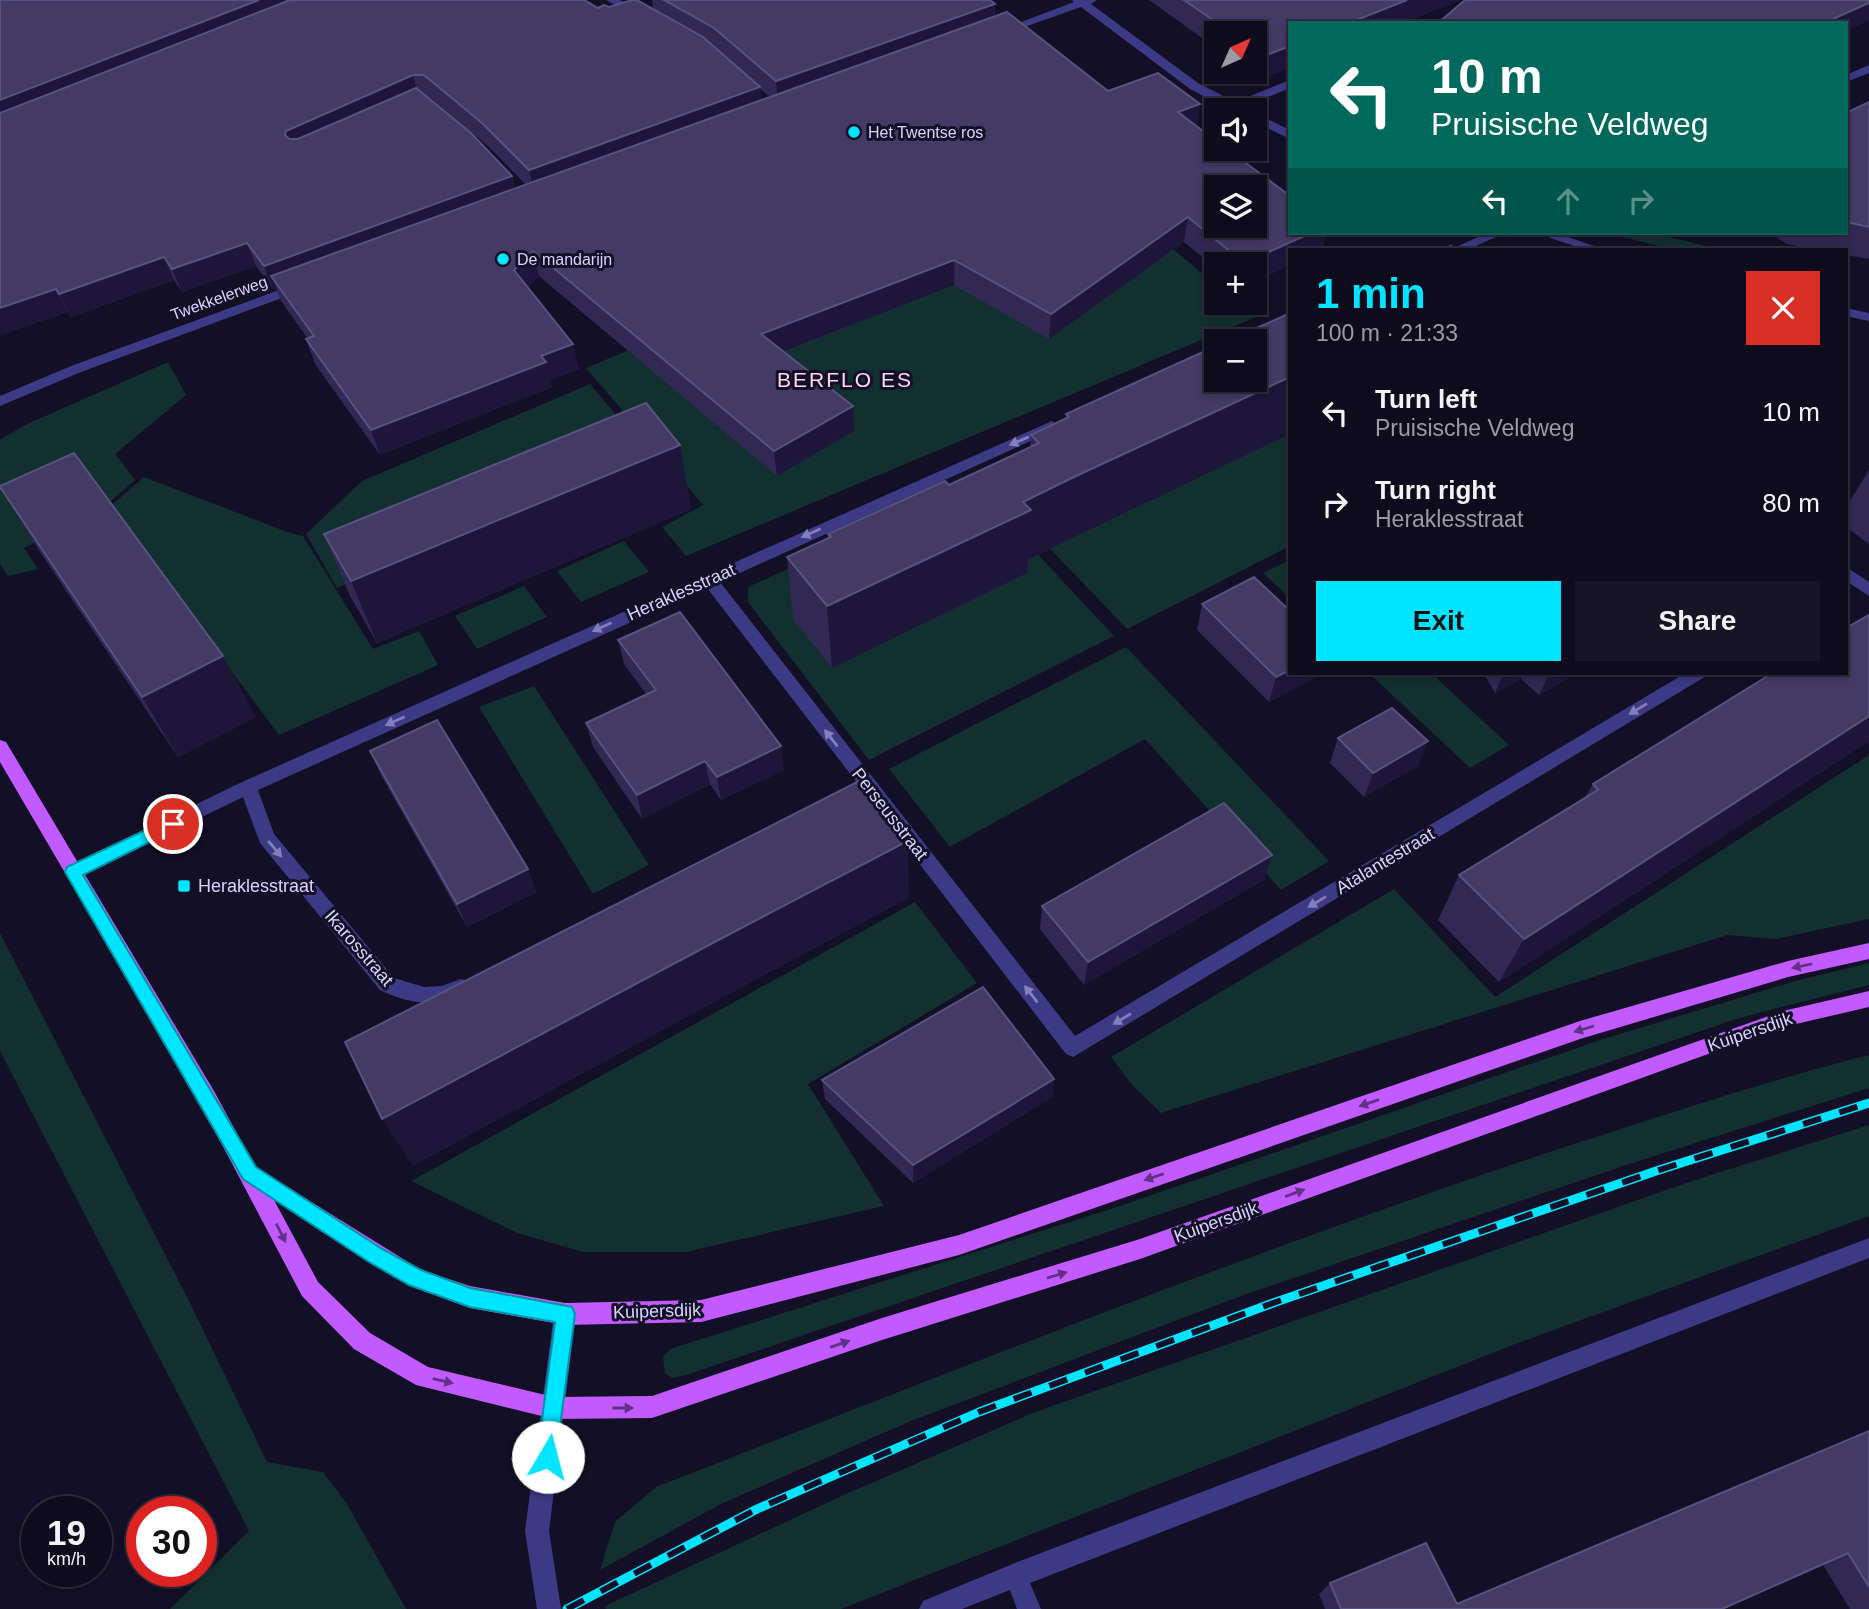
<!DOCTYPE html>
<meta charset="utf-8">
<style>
body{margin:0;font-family:Helvetica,sans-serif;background:#171425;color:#f1f3f6;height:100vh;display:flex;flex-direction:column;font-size:26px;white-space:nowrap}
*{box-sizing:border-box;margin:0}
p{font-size:23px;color:#9b9ba3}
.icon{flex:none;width:38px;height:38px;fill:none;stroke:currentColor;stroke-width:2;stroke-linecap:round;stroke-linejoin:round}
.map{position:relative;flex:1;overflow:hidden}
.side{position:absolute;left:1288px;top:248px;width:560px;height:427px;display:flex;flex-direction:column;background:#0e0b1c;border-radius:0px;box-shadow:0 4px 10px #0003,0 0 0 2px #2e2b3b}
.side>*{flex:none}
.banner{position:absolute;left:1288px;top:21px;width:560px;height:214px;border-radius:0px;box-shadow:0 4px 10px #0003,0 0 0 2px #2e2b3b;background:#00695c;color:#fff;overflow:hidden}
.needle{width:46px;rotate:45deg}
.fabs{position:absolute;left:1204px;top:21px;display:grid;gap:14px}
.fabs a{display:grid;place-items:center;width:63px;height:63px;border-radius:0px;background:#0e0b1c;box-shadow:0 4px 10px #0003,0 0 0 2px #2e2b3b;font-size:35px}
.speed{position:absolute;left:21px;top:1496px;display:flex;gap:14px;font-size:35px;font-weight:700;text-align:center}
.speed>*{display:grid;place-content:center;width:91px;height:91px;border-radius:50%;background:#0e0b1c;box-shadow:0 4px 10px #0003,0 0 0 2px #2e2b3b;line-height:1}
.speed small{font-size:18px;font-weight:400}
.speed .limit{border:10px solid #d22;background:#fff;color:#111}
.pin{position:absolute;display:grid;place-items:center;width:60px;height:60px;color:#fff;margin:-30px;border:4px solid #fff;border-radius:50%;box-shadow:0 2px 7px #0007}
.me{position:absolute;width:77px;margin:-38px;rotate:8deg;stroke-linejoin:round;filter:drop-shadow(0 0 5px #0008)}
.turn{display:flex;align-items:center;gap:24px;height:147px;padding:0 28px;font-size:32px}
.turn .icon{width:91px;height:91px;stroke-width:2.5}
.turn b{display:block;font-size:49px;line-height:60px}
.lanes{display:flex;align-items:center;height:66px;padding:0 28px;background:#0003;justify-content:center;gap:35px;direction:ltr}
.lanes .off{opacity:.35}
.round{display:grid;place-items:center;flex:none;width:74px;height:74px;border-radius:0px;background:#171425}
.headline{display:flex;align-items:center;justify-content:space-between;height:119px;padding:0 28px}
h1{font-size:42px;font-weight:600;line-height:52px;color:#00e5ff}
.button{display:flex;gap:14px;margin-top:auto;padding:14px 28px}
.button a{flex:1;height:80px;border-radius:0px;background:#00e5ff;color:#111;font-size:28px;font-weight:600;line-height:80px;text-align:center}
.button a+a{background:#171425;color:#f1f3f6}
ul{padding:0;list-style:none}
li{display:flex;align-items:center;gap:21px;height:91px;padding:0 28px}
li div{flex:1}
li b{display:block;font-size:26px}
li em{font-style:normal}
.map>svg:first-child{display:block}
</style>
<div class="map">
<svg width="1869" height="1609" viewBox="0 0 1869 1609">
<rect width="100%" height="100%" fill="#130f26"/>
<g fill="#12302f">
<path d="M1085 176 1216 285V303H1238L1256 317 686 556 662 527 703 505 586 368 864 251Z"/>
<path d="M1615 233H1654L1722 250H1675L1614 235Z"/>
<path d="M1290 342V546L1127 629 984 480 1216 380H1255Z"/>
<path d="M168 362 186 395 115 454 135 480 102 509 24 548 38 569 8 576 0 564V440L25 425Z"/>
<path d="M590 384 650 455 337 588 306 534 362 481Z"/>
<path d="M144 477 290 533 303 536 373 649 419 631 438 665 279 735 109 507Z"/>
<path d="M973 485 1114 636 869 760 748 602V587Z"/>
<path d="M624 541 649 572 581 602 557 571Z"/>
<path d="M1290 560V598L1263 573Z"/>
<path d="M524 586 547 617 477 649 455 616Z"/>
<path d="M1126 647 1329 861 1281 890 1145 739 950 847 889 769Z"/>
<path d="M1370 674H1432L1509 745 1470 768Z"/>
<path d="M534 686 649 865 593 894 479 707Z"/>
<path d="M1869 755V919L1776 939 1727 935 1161 1113 1133 1086 1111 1057 1394 889 1495 997Z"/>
<path d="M915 902 977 983 808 1084 884 1206 686 1252H583L517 1233 411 1181Z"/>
<path d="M0 933 189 1301 267 1462 323 1472 347 1504 406 1609H170L249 1531 0 1051Z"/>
<path d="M1869 963V985L1739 1018 686 1375 672 1378 665 1373 663 1357 670 1349 1120 1206 1600 1040 1795 981Z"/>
<path d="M1869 1055V1088L1629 1164 1238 1297 911 1421 721 1504 600 1570 615 1522 656 1487C954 1371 1250 1251 1553 1151 1658 1117 1762 1082 1869 1055Z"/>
<path d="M1869 1125V1216L1523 1341 841 1609H606L605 1606 846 1494 1035 1412 1689 1182Z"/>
</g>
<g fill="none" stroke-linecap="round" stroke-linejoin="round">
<g fill="#3d3a85" fill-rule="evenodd">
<path d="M606 0H620L646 15 636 17Z"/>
<path d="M1072 0H1097L1091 4 1198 83 1235 102 1290 80V88L1244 107 1247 110H1230L1190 89 1081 7 1005 34 995 32 1074 2Z"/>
<path d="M1869 65V73L1846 82V75Z"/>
<path d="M1255 113 1290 130V139L1255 122Z"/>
<path d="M1487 233H1505L1467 250H1449Z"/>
<path d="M1536 233H1556L1606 250H1586Z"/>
<path d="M301 282 308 286 306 289 81 372 0 406V396L71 366Z"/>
<path d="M1846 308 1869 313V321L1846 316Z"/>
<path d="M1052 421 1059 426 1057 429 720 582 1075 1036 1684 674H1705L1703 678 1073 1057 1066 1054 707 588 258 790 274 834 394 978 424 987 442 986 461 979 468 981 470 987 468 993C436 1007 411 1005 380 990L260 843 243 797 79 877 73 880 67 877 64 872 67 867 242 782Z"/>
<path d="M1846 567 1869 582V596L1846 581Z"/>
<path d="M1869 1238V1258L1030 1583 1041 1609H1017L1010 1590 962 1609H919L923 1601 1015 1563Z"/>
<path d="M565 1303 573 1306 576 1314 549 1531 561 1609H537L525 1531 554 1314 557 1306Z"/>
</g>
<path fill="#c25bff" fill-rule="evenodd" d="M0 740 6 742 214 1091 255 1167 421 1270 470 1286 565 1303 701 1300 959 1235 1580 1021 1788 961 1869 943V959L1788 977 1580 1039 959 1255 701 1322 565 1325 470 1308 408 1285 274 1200 318 1282 370 1333 428 1367 554 1397 652 1396 882 1318 1140 1239 1783 1011 1869 991V1007L1783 1027 1140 1259 882 1340 652 1418 554 1419 416 1385 354 1349 302 1296 200 1103 0 762Z"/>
<defs>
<path id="rail" d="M567 1609 757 1509 979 1412 1273 1303 1656 1171 1869 1103"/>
</defs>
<use href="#rail" stroke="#00e5ff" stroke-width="9"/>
<use href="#rail" stroke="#130f26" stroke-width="6" stroke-dasharray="19" stroke-linecap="butt"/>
</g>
<g fill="#312854" fill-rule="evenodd">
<path d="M0 0 609 7 653 9 652 0H990L995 4V17L1108 91 1197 126 1290 233H1326L1322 250H1290V265L1255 281V264H1216V268L1184 242 1049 339 954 285 783 352 854 431 777 476 539 276 528 287 579 369 550 380 552 387 380 455 315 364 306 339H308L281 301 276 288 273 289 256 266 182 292 174 280 71 317 68 312 0 335ZM760 89 770 97 761 100ZM428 98H430L488 146 526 185 515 189 512 176Z"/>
<path d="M1149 0H1460L1402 23H1290V68L1260 79 1250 72H1255V33H1216V48Z"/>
<path d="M1869 102V259L1846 255V250H1822L1787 244 1770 233H1846V113Z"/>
<path d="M1216 346 1070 539 1028 560 1027 573 832 668 793 619 787 557 828 538V534L949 485 1030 447 1031 435 1066 419V414Z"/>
<path d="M680 445 691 509 377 643 350 596 324 534Z"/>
<path d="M1869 470V544L1846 527V507Z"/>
<path d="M0 487 256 717 178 757 38 549Z"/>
<path d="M1202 604 1322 674 1269 702 1197 630Z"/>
<path d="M1869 615V741L1499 982 1438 920 1459 875 1585 797 1593 784Z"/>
<path d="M618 640 784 770 721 800 710 784 642 819 593 747 586 723 646 694 624 664Z"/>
<path d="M1484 674H1576L1539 695 1521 679 1495 693Z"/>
<path d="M1338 738 1418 766 1364 797 1330 763Z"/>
<path d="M370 751 528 869 536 892 467 927 381 775Z"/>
<path d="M1265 879 1084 985 1040 929 1042 906Z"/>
<path d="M1054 1079 1052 1097 913 1183 825 1099 822 1080Z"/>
<path d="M1869 1431V1609H1850L1823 1565 1724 1609H1325L1319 1594 1330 1583 1457 1604Z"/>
</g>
<g fill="#1d163a">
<path d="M259 0H324L0 127V100Z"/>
<path d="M1407 0H1460L1402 23H1349Z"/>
<path d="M1869 3V21L1846 31V23H1824Z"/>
<path d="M995 4 994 27 778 104 776 81Z"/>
<path d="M1290 46V68L1260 79 1264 56Z"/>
<path d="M413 75 419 98 294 154 285 135 286 131Z"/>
<path d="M760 87 762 110 534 193 529 170Z"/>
<path d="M1200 104 1197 128 1178 112Z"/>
<path d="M512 176 517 199 271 276 276 288 273 289 264 266Z"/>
<path d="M1188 217 1184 242 1049 339 1051 314Z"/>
<path d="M1311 233H1326L1322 250H1290V265L1255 281V264H1244V263Z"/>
<path d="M247 243 256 266 182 292 172 269Z"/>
<path d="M533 251 539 276 520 295 514 270Z"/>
<path d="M164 257 174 280 71 317 59 294Z"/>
<path d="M954 260V285L764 359 761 334Z"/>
<path d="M56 289 68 312 0 335V308Z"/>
<path d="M573 344 579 369 550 380 552 387 380 455 371 430 541 356Z"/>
<path d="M1290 377V434L1070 539 1028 560 1027 573 832 668 827 606 1023 502 1076 476Z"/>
<path d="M853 406 854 431 777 476 774 451Z"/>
<path d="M680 445 691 509 377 643 351 581Z"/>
<path d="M223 656 256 717 178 757 142 697Z"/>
<path d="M1290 670V674H1322L1269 702 1276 677Z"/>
<path d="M1503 674H1523L1521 679 1495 693Z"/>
<path d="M1549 674H1576L1539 695Z"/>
<path d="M1869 716V741L1499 982 1524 939Z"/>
<path d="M1428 741 1418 766 1364 797 1373 773Z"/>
<path d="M781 746 784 770 721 800 717 777Z"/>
<path d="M705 761 710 784 642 819 637 795Z"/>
<path d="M908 841 909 898 735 991 413 1166 382 1119 724 937Z"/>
<path d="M1272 855 1265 879 1084 985 1088 962Z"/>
<path d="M528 869 536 892 467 927 457 904Z"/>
<path d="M1054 1079 1052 1097 913 1183V1165Z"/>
<path d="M1848 1553 1724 1609H1722Z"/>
</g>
<g fill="#433a66" stroke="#5a527e" stroke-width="2" fill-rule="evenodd">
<path d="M0 0H259L0 100Z"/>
<path d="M290 0H584L598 8 604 5 609 7 632 0H637L703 37 760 87 529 170 482 123 424 75H413L286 131 285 135 289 139H298L416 88 471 133 512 176 264 266 247 243 172 269 164 257 59 294 56 289 0 308V113Z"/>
<path d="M664 0H990L995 4 776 81 714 28Z"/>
<path d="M1184 0H1407L1349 23H1290V46L1264 56 1255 49V33H1232Z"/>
<path d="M1465 0H1869V3L1824 23H1438Z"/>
<path d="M1007 12 1108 91 1158 73 1200 104 1178 112 1216 141V149H1227L1290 196V233H1311L1244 263 1188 217 1051 314 954 260 761 334 853 406 774 451 533 251 514 270 573 344 541 356 546 362 371 430 306 339 314 336 271 276ZM1216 187H1255V226H1216Z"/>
<path d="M1869 102V227L1846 222V113Z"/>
<path d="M1451 246 1456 250H1441Z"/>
<path d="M1290 313V377L1076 476 1023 502 1031 510 827 606 787 557 831 537 828 534 945 481 949 485 1039 443 1031 435 1069 417 1066 414 1216 346V380H1255V341H1228Z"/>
<path d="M646 403 680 445 351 581 324 534Z"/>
<path d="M74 453 223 656 142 697 0 487V486Z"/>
<path d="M1254 577 1290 611V670L1276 677 1202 604Z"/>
<path d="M680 612 781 746 717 777 705 761 637 795 586 723 656 690 618 640Z"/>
<path d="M1869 615V716L1524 939 1459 875 1598 790 1593 784 1771 674H1846V628Z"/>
<path d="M1392 708 1428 741 1373 773 1338 738Z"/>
<path d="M437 720 528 869 457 904 370 751Z"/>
<path d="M861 780 908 841 724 937 382 1119 345 1042Z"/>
<path d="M1224 803 1272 855 1088 962 1042 906Z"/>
<path d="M983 987 1054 1079 913 1165 822 1080Z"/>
<path d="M1869 1431V1587L1848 1553 1722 1609H1341L1330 1583 1426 1543 1457 1604Z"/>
</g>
<defs><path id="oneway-solid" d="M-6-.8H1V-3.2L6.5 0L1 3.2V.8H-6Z" transform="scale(1.75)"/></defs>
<g fill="#837fbc">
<use href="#oneway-solid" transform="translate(1019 441) rotate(157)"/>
<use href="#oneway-solid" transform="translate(811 533) rotate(156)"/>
<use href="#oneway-solid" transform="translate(602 627) rotate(156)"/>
<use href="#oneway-solid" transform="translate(1638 709) rotate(149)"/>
<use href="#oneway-solid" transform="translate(395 721) rotate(156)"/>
<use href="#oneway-solid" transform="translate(831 738) rotate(-128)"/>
<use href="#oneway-solid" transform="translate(275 849) rotate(50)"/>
<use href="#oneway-solid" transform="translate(1317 902) rotate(149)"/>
<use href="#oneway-solid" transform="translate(1031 994) rotate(-128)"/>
<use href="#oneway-solid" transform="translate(1122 1019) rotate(149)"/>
</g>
<g fill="#623188">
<use href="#oneway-solid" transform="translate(1802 966) rotate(168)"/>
<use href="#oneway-solid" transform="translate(1584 1029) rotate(163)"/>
<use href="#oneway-solid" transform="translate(1369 1103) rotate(161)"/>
<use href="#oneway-solid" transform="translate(1154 1177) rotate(161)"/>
<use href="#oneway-solid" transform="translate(1295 1193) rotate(-20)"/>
<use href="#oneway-solid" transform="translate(281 1233) rotate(63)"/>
<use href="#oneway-solid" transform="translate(1057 1275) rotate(-17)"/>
<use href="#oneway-solid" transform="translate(840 1344) rotate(-19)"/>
<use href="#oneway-solid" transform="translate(443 1381) rotate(13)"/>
<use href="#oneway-solid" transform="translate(623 1408)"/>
</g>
<path fill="#00e5ff" stroke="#0095a6" stroke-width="2" d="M173 817 178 819 181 824 178 828 83 875 256 1167 382 1249 421 1270 470 1288 572 1307 575 1314 555 1464 548 1467 540 1464 537 1457 555 1322 470 1307 409 1285 369 1262 243 1179 65 872 67 867Z"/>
<g fill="#00e5ff" stroke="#130f26" stroke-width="2.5">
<circle cx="854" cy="132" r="7"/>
<circle cx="503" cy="259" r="7"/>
<rect x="177" y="879" width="14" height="14" rx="3.5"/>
</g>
<g text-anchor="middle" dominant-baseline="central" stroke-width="6" stroke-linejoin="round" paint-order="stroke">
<g font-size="16" fill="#d9d4ff" stroke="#130f26" text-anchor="start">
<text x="868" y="132">Het Twentse ros</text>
<text x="517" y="259">De mandarijn</text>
</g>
<g font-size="16" fill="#d9d4ff" stroke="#130f26">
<text transform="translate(219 298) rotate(-20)">Twekkelerweg</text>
</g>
<g font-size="18" fill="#d9d4ff" stroke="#130f26">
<text transform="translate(681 592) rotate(-24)">Heraklesstraat</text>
<text transform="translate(890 814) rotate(52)">Perseusstraat</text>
<text transform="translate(1385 861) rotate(-31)">Atalantestraat</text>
<text transform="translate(359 948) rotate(49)">Ikarosstraat</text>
<text transform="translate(1750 1032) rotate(-19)">Kuipersdijk</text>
<text transform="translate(1216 1222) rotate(-20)">Kuipersdijk</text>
<text transform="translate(657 1311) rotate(-2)">Kuipersdijk</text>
</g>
<g font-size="18" fill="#d9d4ff" stroke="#130f26" text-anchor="start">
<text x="198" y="886">Heraklesstraat</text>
</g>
<g font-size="21" letter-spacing="2" fill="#ffd6f0" stroke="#130f26">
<text x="845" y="379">BERFLO ES</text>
</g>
</g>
</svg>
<div class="fabs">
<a><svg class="needle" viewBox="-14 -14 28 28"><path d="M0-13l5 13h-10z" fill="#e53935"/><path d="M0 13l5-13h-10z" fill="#9b9ba3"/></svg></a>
<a><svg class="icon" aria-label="sound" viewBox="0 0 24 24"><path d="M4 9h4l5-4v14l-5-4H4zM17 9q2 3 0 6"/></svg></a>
<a><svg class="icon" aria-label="layers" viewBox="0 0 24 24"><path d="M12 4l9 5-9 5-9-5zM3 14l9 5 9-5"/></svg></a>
<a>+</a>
<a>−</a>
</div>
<div class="speed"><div>19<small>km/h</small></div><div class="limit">30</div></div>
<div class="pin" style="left:173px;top:824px;background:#d93025"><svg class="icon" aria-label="arrive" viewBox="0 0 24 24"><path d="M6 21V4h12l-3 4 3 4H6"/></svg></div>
<svg class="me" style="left:548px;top:1457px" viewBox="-20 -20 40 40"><circle r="19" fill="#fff"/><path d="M0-13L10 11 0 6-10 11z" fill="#00e5ff"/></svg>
<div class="banner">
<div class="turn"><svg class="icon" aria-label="left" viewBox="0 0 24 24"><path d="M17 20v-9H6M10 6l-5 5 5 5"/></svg><div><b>10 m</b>Pruisische Veldweg</div></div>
<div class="lanes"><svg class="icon" aria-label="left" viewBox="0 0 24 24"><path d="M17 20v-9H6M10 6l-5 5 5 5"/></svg><svg class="icon off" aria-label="ahead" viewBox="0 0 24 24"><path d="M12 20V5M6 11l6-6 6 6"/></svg><svg class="icon off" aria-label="right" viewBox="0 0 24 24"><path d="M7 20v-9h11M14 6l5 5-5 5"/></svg></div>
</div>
<section class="side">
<div class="headline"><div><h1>1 min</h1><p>100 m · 21:33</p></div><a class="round" style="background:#d93025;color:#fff"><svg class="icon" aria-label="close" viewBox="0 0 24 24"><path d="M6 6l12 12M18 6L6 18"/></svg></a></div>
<ul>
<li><svg class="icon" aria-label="left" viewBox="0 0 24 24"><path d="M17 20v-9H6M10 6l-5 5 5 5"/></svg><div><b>Turn left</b><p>Pruisische Veldweg</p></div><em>10 m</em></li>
<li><svg class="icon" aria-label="right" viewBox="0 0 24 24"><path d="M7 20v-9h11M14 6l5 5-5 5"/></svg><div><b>Turn right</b><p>Heraklesstraat</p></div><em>80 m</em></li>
</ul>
<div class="button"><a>Exit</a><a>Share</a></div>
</section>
</div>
